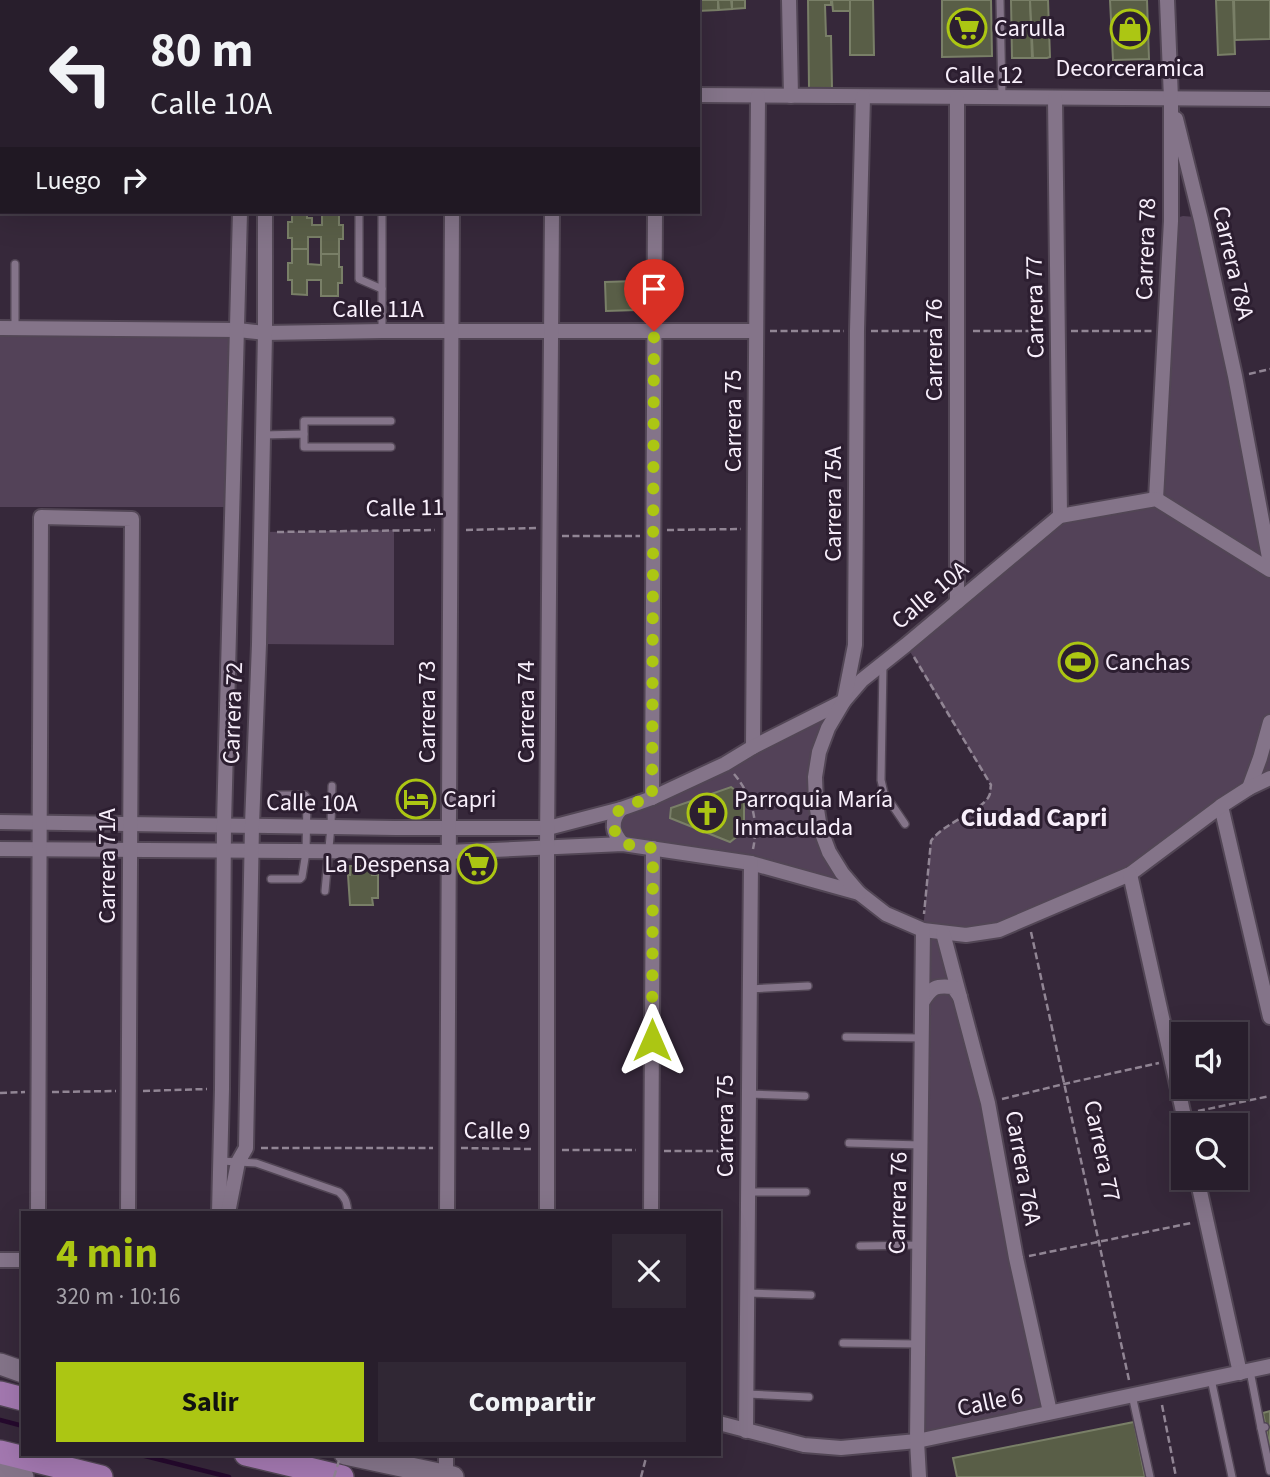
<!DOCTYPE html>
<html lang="es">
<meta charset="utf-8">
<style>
body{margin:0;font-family:"Source Sans 3",sans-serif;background:#302734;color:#f1f3f6;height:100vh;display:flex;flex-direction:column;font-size:26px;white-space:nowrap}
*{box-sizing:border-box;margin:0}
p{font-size:23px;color:#a5a2a9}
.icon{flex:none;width:38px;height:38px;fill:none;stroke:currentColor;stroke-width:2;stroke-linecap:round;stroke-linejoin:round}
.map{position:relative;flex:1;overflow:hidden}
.drawer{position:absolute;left:21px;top:1211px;width:700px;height:245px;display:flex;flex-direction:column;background:#281e2c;border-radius:0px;box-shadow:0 7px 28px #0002,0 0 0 2px #443c48}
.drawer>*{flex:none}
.guide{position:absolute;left:0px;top:0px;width:700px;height:214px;box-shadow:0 7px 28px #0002,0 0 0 2px #443c48;background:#281e2c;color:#f1f3f6;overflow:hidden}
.buttons{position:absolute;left:1171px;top:1022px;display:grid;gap:14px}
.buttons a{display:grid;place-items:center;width:77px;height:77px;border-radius:0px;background:#281e2c;box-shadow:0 7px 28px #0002,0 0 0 2px #443c48;font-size:35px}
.pin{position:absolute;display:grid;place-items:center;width:60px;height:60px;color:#fff;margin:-72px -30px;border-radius:50% 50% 50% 0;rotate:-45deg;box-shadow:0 0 7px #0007}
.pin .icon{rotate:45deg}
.me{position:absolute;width:77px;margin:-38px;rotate:0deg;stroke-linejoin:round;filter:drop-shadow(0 0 5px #0008)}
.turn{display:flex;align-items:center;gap:24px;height:147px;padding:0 35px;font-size:32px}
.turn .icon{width:91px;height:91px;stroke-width:2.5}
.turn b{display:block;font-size:49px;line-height:60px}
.then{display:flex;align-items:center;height:66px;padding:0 35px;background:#0003;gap:14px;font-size:26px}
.round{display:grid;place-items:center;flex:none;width:74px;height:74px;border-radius:0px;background:#302734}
.head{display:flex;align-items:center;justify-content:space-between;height:119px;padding:0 35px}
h1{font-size:42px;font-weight:700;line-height:52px;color:#acc613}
.cta{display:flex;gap:14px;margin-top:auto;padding:14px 35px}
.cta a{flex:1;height:80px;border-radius:0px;background:#acc613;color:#111;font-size:28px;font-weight:700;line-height:80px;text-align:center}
.cta a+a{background:#302734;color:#f1f3f6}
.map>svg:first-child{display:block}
</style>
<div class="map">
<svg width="1270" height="1477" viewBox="0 0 1270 1477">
<rect width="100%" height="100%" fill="#36283a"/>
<g fill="#534258" fill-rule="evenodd">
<path d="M1183 216 1195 217 1270 563V778L1130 874 1027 918 943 933 1050 1412 917 1441 923 930 931 841 937 833 983 803 989 797 991 785 906 645 1060 516 1156 499 1176 218Z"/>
<path d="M0 328 238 330 234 507H0Z"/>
<path d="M394 530V645L259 644 261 532Z"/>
<path d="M844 701 819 752 820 828 859 893 751 863 623 844 615 819ZM731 787 744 797V831L731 842 670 818 671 808Z"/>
</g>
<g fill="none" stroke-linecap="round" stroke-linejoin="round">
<g stroke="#25092d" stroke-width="4.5">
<path d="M0 1420 23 1426"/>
<path d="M137 1454 229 1477"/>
</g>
</g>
<g fill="#595e47" stroke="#797f67" stroke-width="2">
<rect x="7" y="0" width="48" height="2"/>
<rect x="286" y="0" width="131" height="2"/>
<rect x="539" y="0" width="48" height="2"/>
<path d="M690 0H718V10L698 11V2H690Z"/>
<path d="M718 0H731L732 9 719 10Z"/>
<path d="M732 0H745V8L732 9Z"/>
<path d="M808 0H831V5H825L826 36H831L832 88H809Z"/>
<path d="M832 0H850V11H833Z"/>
<path d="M850 0H873L874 55H850Z"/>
<path d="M942 0H991L992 56 942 57Z"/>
<path d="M1011 0H1030L1032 58H1012Z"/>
<path d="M1030 0H1048L1050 57 1047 58H1033Z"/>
<path d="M1110 0H1147L1149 59 1113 60Z"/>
<path d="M1216 0H1233L1235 54 1218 55Z"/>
<path d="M1234 0H1270V39L1235 40Z"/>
<rect x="0" y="49" width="2" height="96"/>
<path d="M292 212H307V218H312V225H322V212H339V225H343V239H339V254H321V237H308V249H292V238H288V222H292Z"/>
<path d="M292 249H308V264L321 265V254H339V267H342V283H338V296H321V280H307V295L292 294V280H288V263H292Z"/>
<path d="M636 281 637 310 606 311 605 282Z"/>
<path d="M731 787 744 797V831L730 842 670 818 671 808Z"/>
<path d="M350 866H372V875H378V898H372L373 905H350L348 875H350Z"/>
<path d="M1270 1411V1448L1263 1413Z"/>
<path d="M1134 1422 1145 1477H957L953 1458Z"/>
</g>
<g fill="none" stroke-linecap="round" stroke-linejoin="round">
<defs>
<g id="lane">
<path d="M138 0V2"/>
<path d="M1000 0 1002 97"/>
<path d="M359 212V279L382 289"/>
<path d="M15 264V328"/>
<path d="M382 331V212"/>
<path d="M304 434V421H391"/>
<path d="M263 435 304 434V447H391"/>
<path d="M883 664 881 780 884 793 905 824"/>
<path d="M271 879H300L302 877 306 852 307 798 305 795H278"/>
<path d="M325 891 331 826 332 786"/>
<path d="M749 989 808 986"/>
<path d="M846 1037 923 1038"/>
<path d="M748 1094 805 1096"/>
<path d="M849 1143 921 1145"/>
<path d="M221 1161 256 1163 339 1192C346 1198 347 1203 348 1213"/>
<path d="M748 1192H806"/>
<path d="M860 1246 920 1245"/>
<path d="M747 1293 811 1295"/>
<path d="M843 1343 918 1344"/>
<path d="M1250 1371 1261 1428"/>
<path d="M1211 1379 1232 1477"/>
<path d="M747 1394 809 1397"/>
<path d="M1132 1395 1150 1477"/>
<path d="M1265 1427 1261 1428 1270 1471"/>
</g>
<g id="street">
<path d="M244 0V2"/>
<path d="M789 0 791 96"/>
<path d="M266 2V0"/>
<path d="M453 2V0"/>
<path d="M698 95 1270 99"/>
<path d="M1055 98 1060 516"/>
<path d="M1176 119 1201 220 1235 376 1270 563"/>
<path d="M0 328 238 330 265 333 382 331H756"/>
<path d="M1156 499 1171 221V99L1167 0"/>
<path d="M957 602V98"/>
<path d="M753 747 758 96"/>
<path d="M1249 788 1260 758 1270 722"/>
<path d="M652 798 655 212"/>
<path d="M1221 806 1270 1017"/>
<path d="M621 809C610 821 612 833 623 844"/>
<path d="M0 822 395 828H548L621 809 652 798 725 764 753 747 844 701 862 680 906 645 1060 516 1156 499 1270 570"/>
<path d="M0 849 449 852 623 844 751 863 859 893 886 914 923 930 966 935 999 930 1130 874 1221 806 1249 788 1270 778"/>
<path d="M1130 874 1186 1125"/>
<path d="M859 893 842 873 829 852 820 828 816 803 815 777 819 752 828 728 844 701 855 645 857 331 863 97"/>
<path d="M943 933 988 1103 1016 1258 1050 1412"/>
<path d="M923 1001C932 987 936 985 953 987L960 997"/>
<path d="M1197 1178 1240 1373"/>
<path d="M38 1213 41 517 132 519 128 1213"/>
<path d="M219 1213 222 1089 224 824 240 212"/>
<path d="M228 1213 238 1162 246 1148 252 825 259 644 265 333V212"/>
<path d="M447 1213 452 212"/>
<path d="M547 1213V847L552 212"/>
<path d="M651 1213 653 848"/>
<path d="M0 1260H23"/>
<path d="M719 1423 804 1445 841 1448 917 1441 1270 1366"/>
<path d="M746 1431 751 863"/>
<path d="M446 1475V1454"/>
<path d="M919 1477 917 1441 923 930"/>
</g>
<g id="secondary">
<path d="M0 1364 23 1372"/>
<path d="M345 1454 453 1477"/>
<path d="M0 1471 23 1477"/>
</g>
<g id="primary">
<path d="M0 1393 23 1399"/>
<path d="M0 1452 101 1477"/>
<path d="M246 1454 342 1477"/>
</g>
</defs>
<use href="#lane" stroke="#524655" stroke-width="10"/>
<use href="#street" stroke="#524655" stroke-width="18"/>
<use href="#secondary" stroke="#524655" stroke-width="24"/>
<use href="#primary" stroke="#524655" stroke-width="26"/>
<g stroke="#918594" stroke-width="2.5" stroke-dasharray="7 3.5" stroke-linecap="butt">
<path d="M770 331H844"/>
<path d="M871 331H942"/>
<path d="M973 331H1043"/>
<path d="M1071 331H1152"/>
<path d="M1249 374 1270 369"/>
<path d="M466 530 536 528"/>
<path d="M667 530 741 529"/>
<path d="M277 532 435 530"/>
<path d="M562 536H640"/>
<path d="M914 657 991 785C990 789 991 793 989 796 982 811 943 823 931 841L924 914"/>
<path d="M734 774C752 795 759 822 753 849"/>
<path d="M1031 932 1129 1380"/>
<path d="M143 1091 207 1089"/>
<path d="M52 1092 116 1091"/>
<path d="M0 1093 25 1092"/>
<path d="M1002 1099 1064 1084 1159 1063"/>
<path d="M1198 1111 1270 1096"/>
<path d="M261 1148H433"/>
<path d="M461 1148 531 1149"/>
<path d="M562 1150H636"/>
<path d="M664 1151H734"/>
<path d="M1029 1256 1191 1223"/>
<path d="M1162 1405 1176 1477"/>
<path d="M641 1477 647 1454"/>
</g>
<use href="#lane" stroke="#847489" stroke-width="7"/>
<use href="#street" stroke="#847489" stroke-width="14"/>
<use href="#secondary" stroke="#847489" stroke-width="21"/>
<use href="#primary" stroke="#a378b0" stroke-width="23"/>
<path stroke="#918594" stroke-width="2.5" stroke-dasharray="7 3.5" stroke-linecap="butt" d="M334 1477 341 1454"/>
</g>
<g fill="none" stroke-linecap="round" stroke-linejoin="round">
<path stroke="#acc613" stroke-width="12" stroke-dasharray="0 21.6" d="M652 1040 653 848 623 844C614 835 608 818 621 809 629 803 643 801 652 798L654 331"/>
</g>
<defs>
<symbol id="supermarket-ring" viewBox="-11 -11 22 22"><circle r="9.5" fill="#2c1e30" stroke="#acc613" stroke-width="1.5"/><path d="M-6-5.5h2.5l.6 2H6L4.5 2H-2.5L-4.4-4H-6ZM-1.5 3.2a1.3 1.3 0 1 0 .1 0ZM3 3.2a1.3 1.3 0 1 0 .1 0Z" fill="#acc613"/></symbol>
<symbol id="shop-ring" viewBox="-11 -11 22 22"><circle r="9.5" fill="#2c1e30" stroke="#acc613" stroke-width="1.5"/><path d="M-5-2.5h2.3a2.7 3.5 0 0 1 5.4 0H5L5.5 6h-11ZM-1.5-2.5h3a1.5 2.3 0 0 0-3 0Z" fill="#acc613"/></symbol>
<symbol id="stadium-ring" viewBox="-11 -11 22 22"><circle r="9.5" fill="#2c1e30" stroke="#acc613" stroke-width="1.5"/><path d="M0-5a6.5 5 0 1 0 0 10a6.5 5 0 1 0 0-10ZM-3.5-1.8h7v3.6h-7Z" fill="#acc613"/></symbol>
<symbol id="hotel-ring" viewBox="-11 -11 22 22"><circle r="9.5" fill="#2c1e30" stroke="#acc613" stroke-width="1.5"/><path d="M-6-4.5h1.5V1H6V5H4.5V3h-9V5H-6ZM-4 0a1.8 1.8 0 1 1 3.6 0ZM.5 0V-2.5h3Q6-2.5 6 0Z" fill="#acc613"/></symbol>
<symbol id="church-ring" viewBox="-11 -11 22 22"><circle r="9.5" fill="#2c1e30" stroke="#acc613" stroke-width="1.5"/><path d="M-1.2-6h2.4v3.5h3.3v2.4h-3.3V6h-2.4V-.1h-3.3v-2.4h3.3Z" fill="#acc613"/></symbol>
</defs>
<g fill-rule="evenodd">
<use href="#supermarket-ring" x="945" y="6" width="44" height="44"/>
<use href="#shop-ring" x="1108" y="7" width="44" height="44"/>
<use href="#stadium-ring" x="1056" y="640" width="44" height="44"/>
<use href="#hotel-ring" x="394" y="777" width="44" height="44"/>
<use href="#church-ring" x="685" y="791" width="44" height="44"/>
<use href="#supermarket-ring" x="455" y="842" width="44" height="44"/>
</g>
<g text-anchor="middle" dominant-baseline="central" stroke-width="6" stroke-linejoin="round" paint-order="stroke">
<g font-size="24" fill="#f8effb" stroke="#2c1e30" text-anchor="start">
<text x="994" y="28">Carulla</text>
<text x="1130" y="68" text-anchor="middle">Decorceramica</text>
<text x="1105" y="662">Canchas</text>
<text x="443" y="799">Capri</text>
<text x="734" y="799">Parroquia María<tspan x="734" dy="28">Inmaculada</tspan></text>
<text x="450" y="864" text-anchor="end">La Despensa</text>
</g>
<g font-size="24" fill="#f8effb" stroke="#2c1e30">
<text x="984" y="75">Calle 12</text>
<text transform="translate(1146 249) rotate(-88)">Carrera 78</text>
<text transform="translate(1233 263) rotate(77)">Carrera 78A</text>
<text transform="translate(1035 307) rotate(-91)">Carrera 77</text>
<text x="378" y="309">Calle 11A</text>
<text transform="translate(934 350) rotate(-90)">Carrera 76</text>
<text transform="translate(733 421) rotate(-90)">Carrera 75</text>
<text transform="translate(833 504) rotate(-90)">Carrera 75A</text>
<text transform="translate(405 508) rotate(-1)">Calle 11</text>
<text transform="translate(930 595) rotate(-40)">Calle 10A</text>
<text transform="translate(427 712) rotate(-90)">Carrera 73</text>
<text transform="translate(526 712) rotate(-90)">Carrera 74</text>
<text transform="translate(233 713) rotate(-88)">Carrera 72</text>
<text transform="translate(312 803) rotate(1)">Calle 10A</text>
<text transform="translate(107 866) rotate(-90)">Carrera 71A</text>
<text transform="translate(725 1126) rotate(-90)">Carrera 75</text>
<text transform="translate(497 1131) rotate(1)">Calle 9</text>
<text transform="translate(1102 1151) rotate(78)">Carrera 77</text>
<text transform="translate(1023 1168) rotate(80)">Carrera 76A</text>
<text transform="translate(898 1203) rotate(-89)">Carrera 76</text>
<text transform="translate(990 1402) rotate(-12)">Calle 6</text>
</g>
<g font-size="26" font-weight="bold" fill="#f8effb" stroke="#2c1e30">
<text x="1034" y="817">Ciudad Capri</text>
</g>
</g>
</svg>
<div class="buttons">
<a><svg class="icon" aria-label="sound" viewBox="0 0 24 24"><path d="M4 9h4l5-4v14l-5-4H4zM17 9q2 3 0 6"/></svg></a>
<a><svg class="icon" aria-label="search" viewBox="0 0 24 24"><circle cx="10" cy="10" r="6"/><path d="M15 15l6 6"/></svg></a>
</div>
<div class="pin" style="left:654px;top:331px;background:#d93025"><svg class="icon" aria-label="arrive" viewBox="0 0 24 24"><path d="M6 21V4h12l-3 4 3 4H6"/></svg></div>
<svg class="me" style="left:652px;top:1040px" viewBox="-20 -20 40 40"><path d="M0-17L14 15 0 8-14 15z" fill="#acc613" stroke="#fff" stroke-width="4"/></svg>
<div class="guide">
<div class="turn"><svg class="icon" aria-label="left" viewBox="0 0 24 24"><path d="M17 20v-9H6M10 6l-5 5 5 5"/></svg><div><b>80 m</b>Calle 10A</div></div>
<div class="then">Luego<svg class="icon" aria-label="right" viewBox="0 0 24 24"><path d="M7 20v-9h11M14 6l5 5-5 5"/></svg></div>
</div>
<section class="drawer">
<div class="head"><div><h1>4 min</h1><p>320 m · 10:16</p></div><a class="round"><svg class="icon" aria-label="close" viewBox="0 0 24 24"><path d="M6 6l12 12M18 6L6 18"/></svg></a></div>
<div class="cta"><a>Salir</a><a>Compartir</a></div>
</section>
</div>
